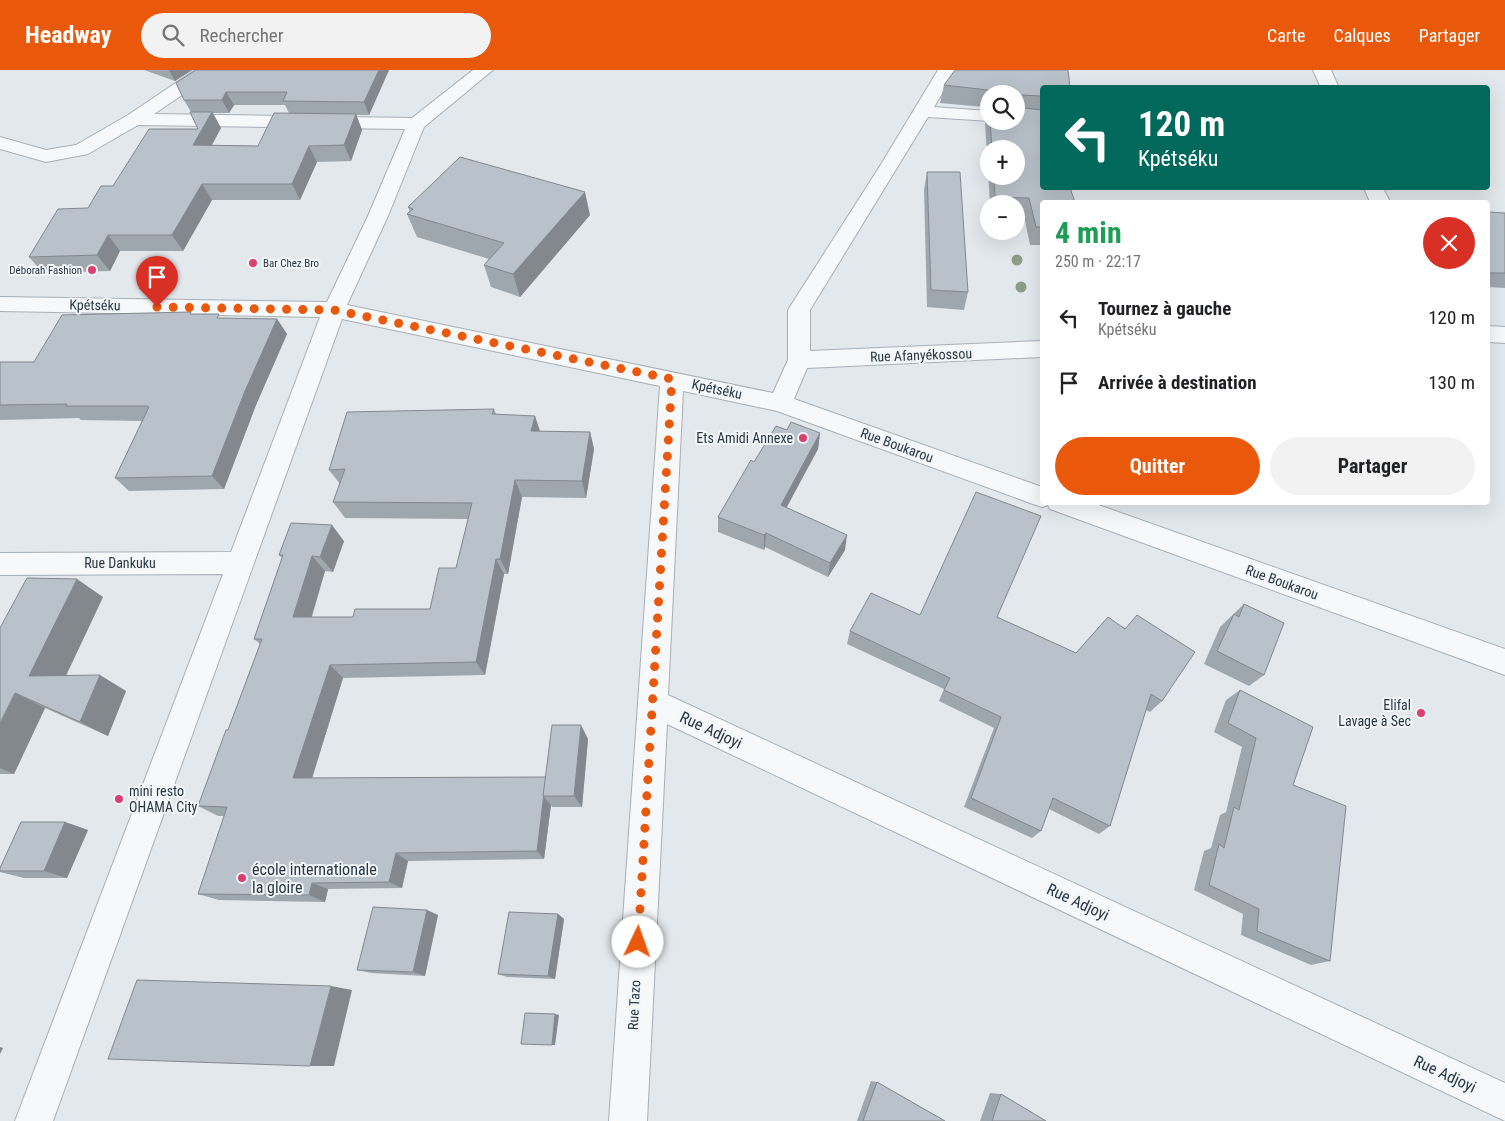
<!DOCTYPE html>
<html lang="fr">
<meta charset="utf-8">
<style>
body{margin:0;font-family:"Roboto Condensed",sans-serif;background:#f2f2f2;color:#202124;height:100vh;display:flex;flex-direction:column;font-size:19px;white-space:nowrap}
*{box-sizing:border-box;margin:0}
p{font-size:16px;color:#757577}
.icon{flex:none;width:28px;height:28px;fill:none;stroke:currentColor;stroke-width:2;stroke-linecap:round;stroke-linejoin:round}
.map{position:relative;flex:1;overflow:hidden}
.details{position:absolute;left:1040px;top:130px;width:450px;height:305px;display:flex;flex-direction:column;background:#fff;border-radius:5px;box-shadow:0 5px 20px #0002}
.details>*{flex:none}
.top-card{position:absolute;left:1040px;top:15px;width:450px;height:105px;border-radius:5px;box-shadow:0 5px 20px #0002;background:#00695c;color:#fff;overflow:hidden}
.controls{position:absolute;left:980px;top:15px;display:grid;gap:10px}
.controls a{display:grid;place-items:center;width:45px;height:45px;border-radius:50%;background:#fff;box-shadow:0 5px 20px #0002;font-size:25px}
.pin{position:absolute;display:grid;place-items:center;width:42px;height:42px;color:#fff;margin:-51px -21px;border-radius:50% 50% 50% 0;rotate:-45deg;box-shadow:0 0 5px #0007}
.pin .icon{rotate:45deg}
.me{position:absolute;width:55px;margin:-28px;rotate:3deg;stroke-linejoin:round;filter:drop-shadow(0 0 4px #0008)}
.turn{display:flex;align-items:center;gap:18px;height:105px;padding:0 15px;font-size:22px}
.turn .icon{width:65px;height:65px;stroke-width:2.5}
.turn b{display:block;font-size:35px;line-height:42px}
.round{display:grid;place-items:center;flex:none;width:52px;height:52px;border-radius:26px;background:#f2f2f2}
.overview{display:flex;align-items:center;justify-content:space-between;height:85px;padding:0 15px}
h1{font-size:30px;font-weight:700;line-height:38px;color:#1e9e55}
.button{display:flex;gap:10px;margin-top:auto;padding:10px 15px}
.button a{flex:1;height:58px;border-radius:30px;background:#ea580c;color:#fff;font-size:20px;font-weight:700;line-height:58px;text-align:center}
.button a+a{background:#f2f2f2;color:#202124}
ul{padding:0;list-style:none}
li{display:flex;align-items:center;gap:15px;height:65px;padding:0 15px}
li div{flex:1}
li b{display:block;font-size:19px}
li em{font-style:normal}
header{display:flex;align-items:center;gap:30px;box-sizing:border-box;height:70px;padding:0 25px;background:#ea580c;color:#fff}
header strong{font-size:24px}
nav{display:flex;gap:28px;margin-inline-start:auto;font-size:18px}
.search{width:350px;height:45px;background:#f2f2f2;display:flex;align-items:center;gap:12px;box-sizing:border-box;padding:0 18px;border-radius:28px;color:#757577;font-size:19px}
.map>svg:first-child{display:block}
</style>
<header>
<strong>Headway</strong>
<div class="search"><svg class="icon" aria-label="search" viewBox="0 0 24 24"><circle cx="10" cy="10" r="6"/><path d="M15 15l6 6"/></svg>Rechercher</div>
<nav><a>Carte</a><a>Calques</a><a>Partager</a></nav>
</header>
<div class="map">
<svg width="1505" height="1051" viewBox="0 0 1505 1051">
<rect width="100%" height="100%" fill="#e3e8ec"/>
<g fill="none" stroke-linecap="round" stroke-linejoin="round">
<defs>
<g id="minor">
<path d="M195 0H216L213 4 154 44 412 48 473 0H493L424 57 388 146 347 235 773 323 788 290V240L880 96 938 0H956L934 37 989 41 990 51 928 47 810 240V281L1042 271V287L807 298 794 329 1042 417V432H1090L1505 579V605L1050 439 1048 435 1042 437 1033 434 777 341 683 321 668 625 1505 1013V1051L667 654 647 1051H609L660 316 342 249 53 1051H15L223 504 0 505V483L231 482 320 247 0 241V227L327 232 368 146 405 59 138 55 88 84 46 92 0 79V67L46 80 76 75 128 45Z"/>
<path d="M1313 0H1331L1339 18H1321Z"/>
<path d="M1364 118H1383L1390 132H1370Z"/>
<path d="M1488 256 1505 257V273L1488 272Z"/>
</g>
</defs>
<use href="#minor" stroke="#a7b0b7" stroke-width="2"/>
<use href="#minor" fill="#f6f8fa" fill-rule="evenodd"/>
</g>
<g fill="#8c9e87">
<circle cx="1017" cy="190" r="5.5"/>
<circle cx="1021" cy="217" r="5.5"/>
</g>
<g fill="#9fa7ae" fill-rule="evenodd">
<path d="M144 0H192L175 11Z"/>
<path d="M196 0H389L369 45H356L362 60 351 91 317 92 300 130H212L183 181H120L110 201 43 203 29 187 88 138 113 116 198 59 191 42 184 30ZM234 35H285L289 43 258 76 212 75 221 58 213 43H229Z"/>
<path d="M944 15 1042 18V175H1030L1024 146 1016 145V134H990L985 53 988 39 984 37 940 33ZM989 24H1016V51H989ZM989 79H1016V106H989Z"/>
<path d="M927 102 968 222 964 240 927 237 924 120Z"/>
<path d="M408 137 590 145 520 227 491 217 484 195 489 189 417 167 407 144 410 141Z"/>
<path d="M1488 142 1505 143V218L1488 217Z"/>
<path d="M193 244 222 249H277L287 264 256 335 224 419 129 421 115 408 142 351 81 350 79 348 0 350V292H34Z"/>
<path d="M494 339 496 344 540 361 590 362 594 379 586 428 522 427 508 504H504L485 605 343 608 312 708 546 707 588 669 582 737H552L551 735 544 789 408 791 402 818 328 819 325 832 219 830 198 824 224 746H218L198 736 228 660 260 574 254 569 282 488 279 485 344 471 333 502 325 501 312 547H353L430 539 456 498 468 449 345 448 333 432 340 414 329 400Z"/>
<path d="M787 360 820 363 818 379 786 437 845 480 828 507 765 477 764 480 718 462V447L754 392Z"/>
<path d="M103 527 66 606 126 621 108 666 45 638 14 704H0V558Z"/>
<path d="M1244 534 1264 605 1249 616 1204 594 1220 557Z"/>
<path d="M920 545 997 547 1076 583 1108 547 1162 631 1150 642 1146 640 1110 756 1099 764 1049 739 1041 761 1032 768 964 737 994 658 939 631 944 619 847 574 850 561Z"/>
<path d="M1240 620 1293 715 1330 891 1311 895 1241 865 1243 844 1194 820 1204 781 1211 778 1220 745 1226 742 1242 677 1214 662 1226 630Z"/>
<path d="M65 752 88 760 67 808H24L0 802V798Z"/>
<path d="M558 844 564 849 555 909 507 907 498 904Z"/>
<path d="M438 845 425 906 371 903 357 900Z"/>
<path d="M871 1011 877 1012 945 1051H857Z"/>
<path d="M990 1023 1001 1024 1046 1051H980Z"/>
</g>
<g fill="#82888d">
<path d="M169 0H192L175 11Z"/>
<path d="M379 0H389L369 45 364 32Z"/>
<path d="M226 22 234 35 229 43 222 30Z"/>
<path d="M212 42 221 58 203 91 193 75Z"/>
<path d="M356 44 362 60 351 91 344 75Z"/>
<path d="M309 76 317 92 300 130 292 114Z"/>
<path d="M202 114 212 130 183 181 172 165Z"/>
<path d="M585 122 590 145 520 227 513 204Z"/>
<path d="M108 165 120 181 110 201 97 185Z"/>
<path d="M277 249 287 264 256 335 224 419 212 406 245 321Z"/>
<path d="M535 346 541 364 531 361Z"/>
<path d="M590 362 594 379 586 428 582 411Z"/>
<path d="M820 363 818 379 780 450 781 435Z"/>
<path d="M515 410 522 427 508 504 500 489Z"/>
<path d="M332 455 344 471 333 502 320 487Z"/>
<path d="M766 463 765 477 764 480V465Z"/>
<path d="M847 465 845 480 828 507 830 493Z"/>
<path d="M312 486 325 501 307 561 293 547Z"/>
<path d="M496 489 504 504 485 605 476 592Z"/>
<path d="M77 509 103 527 58 622 29 606Z"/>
<path d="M330 595 343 608 309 718 293 708Z"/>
<path d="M100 605 126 621 108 666 80 652Z"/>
<path d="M15 623 45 638 14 704 0 698V653Z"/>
<path d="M581 655 588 669 582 737 574 726Z"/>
<path d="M546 707 543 726 551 735 544 789 537 781Z"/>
<path d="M65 752 88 760 67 808 44 801Z"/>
<path d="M396 783 408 791 402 818 389 812Z"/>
<path d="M312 813 328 819 325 832 309 825Z"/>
<path d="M427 840 438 845 425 906 413 902Z"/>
<path d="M558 844 564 849 555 909 548 906Z"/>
<path d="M331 916 352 920 334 996H310Z"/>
<path d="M555 944 559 945 555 975H552Z"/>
<path d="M0 977 3 978 0 984Z"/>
</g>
<g fill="#b9c2ca" stroke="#82888d">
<path d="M196 0H379L364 32 283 31 287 22H226L222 30H184L176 13Z"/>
<path d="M955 0H1068L1070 18H1042V26L1021 25 1019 32H1016V24H995L988 20 944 15Z"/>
<path d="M1016 37 1042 40V118H1070L1075 132H1042V157H1036L1029 128 995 127 994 106H1016V79H992L990 51H1016Z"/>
<path d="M190 42H212L193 75 258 76 274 43 356 44 344 75 309 76 292 114H202L172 165H108L97 185 29 187 58 139 88 138 101 116H113L149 59H198Z"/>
<path d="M460 87 585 122 513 204 484 195 504 173 407 144 413 139 408 137Z"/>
<path d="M927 102H960L968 222 931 220Z"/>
<path d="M1488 142 1505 143V203H1488Z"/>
<path d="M191 242 190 244H219L217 248 277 249 245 321 212 406 115 408 149 337 147 336H66L67 334 0 335V292H34L62 245Z"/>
<path d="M494 339 492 344 535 346 531 361 590 362 582 411 515 410 500 489H496L476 592 330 595 293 708 546 707 537 781 396 783 389 812 312 813 309 825 198 824 227 737 198 736 226 660H228L262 569H254L283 485H279L291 453 332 455 320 487 312 486 293 547H353L355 539H430L439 498H456L472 433 333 432 345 399 329 400 347 342Z"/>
<path d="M791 352 820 363 781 435 847 465 830 493 766 463 764 465 718 447 751 390 754 392 776 356 787 360Z"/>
<path d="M976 422 1041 446 997 547 1076 583 1108 547 1125 559 1137 545 1195 582 1162 631 1151 624 1110 756 1053 728 1041 761 971 728 1001 647 944 620 950 608 850 561 871 523 920 545Z"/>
<path d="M27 508 77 509 29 606 100 605 80 652 15 623 0 653V558Z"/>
<path d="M1244 534 1284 553 1264 605 1217 581 1234 544 1239 547Z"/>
<path d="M1240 620 1313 657 1293 715 1346 736 1330 891 1257 861 1259 839 1209 815 1219 774 1224 778 1234 737 1239 740 1256 668 1228 653Z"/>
<path d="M552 655H581L574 726H543Z"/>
<path d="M21 752H65L44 801H0V798Z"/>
<path d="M373 837 427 840 413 902 357 900Z"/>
<path d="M509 842 558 844 548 906 498 904Z"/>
<path d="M137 910 331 916 310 996 108 989Z"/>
<path d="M525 943 555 944 552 975 521 974Z"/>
<path d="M877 1012 945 1051H863Z"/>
<path d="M1001 1024 1046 1051H992Z"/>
</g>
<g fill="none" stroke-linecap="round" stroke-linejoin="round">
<path stroke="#ea580c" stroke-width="9" stroke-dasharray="0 16.2" d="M157 237 334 240 672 309 638 872"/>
</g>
<g fill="#d8406e" stroke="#f3f6f9" stroke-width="2">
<circle cx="253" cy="193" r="5"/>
<circle cx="92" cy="200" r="5"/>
<circle cx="803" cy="368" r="5"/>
<circle cx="1421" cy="643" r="5"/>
<circle cx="119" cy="729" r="5"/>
<circle cx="242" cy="808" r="5"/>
</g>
<g text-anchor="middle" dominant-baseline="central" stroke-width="4" stroke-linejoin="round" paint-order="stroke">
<g font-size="11" fill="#293846" stroke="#f3f6f9" text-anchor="start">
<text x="263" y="193">Bar Chez Bro</text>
<text x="82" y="200" text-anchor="end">Déborah Fashion</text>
</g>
<g font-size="14" fill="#293846" stroke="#f3f6f9">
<text transform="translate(95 235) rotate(1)">Kpétséku</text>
<text transform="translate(921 285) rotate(-2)">Rue Afanyékossou</text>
<text transform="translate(717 319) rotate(12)">Kpétséku</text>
<text transform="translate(897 375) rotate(20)">Rue Boukarou</text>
<text x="120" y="493">Rue Dankuku</text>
<text transform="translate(1282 512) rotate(20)">Rue Boukarou</text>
<text transform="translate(634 935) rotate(-87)">Rue Tazo</text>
</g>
<g font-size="14" fill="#293846" stroke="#f3f6f9" text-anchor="end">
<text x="793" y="368">Ets Amidi Annexe</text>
<text x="1411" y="635">Elifal<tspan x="1411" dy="16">Lavage à Sec</tspan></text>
<text x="129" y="721" text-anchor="start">mini resto<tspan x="129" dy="16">OHAMA City</tspan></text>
</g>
<g font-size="16" fill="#293846" stroke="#f3f6f9">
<text transform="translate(711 660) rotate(25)">Rue Adjoyi</text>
<text transform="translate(1078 832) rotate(25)">Rue Adjoyi</text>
<text transform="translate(1445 1004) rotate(25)">Rue Adjoyi</text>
</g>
<g font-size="16" fill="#293846" stroke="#f3f6f9" text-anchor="start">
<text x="252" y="799">école internationale<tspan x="252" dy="18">la gloire</tspan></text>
</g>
</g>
</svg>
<div class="controls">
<a><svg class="icon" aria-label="search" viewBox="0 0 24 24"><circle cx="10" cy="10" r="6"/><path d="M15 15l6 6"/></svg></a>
<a>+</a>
<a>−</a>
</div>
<div class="pin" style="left:157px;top:237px;background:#d93025"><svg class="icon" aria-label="arrive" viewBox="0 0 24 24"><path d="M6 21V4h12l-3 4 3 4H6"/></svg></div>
<svg class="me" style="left:638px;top:872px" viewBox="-20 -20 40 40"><circle r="19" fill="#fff"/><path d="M0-13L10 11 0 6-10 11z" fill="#ea580c"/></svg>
<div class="top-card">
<div class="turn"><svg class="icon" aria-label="left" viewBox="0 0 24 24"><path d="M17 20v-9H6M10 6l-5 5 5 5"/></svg><div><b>120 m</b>Kpétséku</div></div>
</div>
<section class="details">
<div class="overview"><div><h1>4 min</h1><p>250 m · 22:17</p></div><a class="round" style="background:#d93025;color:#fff"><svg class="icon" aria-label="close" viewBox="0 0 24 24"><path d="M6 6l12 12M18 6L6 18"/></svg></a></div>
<ul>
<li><svg class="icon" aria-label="left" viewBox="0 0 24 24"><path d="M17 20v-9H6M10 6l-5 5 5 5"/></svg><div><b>Tournez à gauche</b><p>Kpétséku</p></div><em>120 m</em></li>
<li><svg class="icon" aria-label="arrive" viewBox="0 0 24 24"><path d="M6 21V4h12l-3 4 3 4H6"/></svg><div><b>Arrivée à destination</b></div><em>130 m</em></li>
</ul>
<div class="button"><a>Quitter</a><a>Partager</a></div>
</section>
</div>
